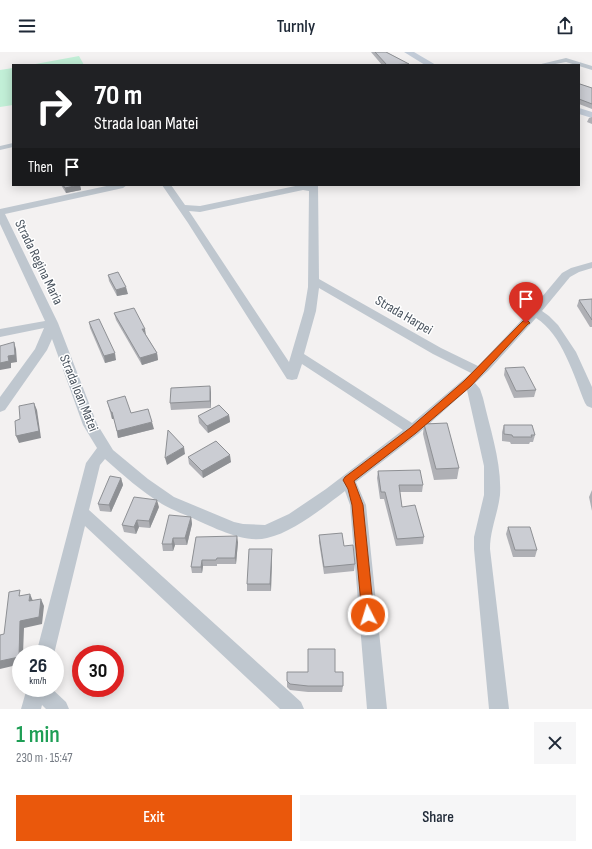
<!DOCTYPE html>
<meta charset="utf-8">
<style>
body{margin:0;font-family:"Sofia Sans Condensed",sans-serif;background:#f6f6f7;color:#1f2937;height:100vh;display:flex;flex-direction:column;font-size:15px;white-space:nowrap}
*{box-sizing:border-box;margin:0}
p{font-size:13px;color:#747a83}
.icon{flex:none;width:22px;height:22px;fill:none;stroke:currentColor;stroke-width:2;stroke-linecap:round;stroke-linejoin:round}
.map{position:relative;height:657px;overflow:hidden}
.drawer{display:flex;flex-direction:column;background:#fff;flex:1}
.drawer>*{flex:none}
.banner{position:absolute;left:12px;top:12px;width:568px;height:122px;border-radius:0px;box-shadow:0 2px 10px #0003;background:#202124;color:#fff;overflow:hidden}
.speed{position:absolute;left:12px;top:593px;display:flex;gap:8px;font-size:20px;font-weight:700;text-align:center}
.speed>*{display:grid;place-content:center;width:52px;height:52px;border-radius:50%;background:#fff;box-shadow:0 2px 10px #0003;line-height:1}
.speed small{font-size:10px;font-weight:400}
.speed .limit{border:6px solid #d22;background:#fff;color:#111}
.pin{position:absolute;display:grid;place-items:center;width:34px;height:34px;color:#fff;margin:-41px -17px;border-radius:50% 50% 50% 0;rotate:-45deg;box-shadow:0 0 4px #0007}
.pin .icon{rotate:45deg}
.me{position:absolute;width:44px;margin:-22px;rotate:355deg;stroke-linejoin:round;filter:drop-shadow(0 0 3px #0008)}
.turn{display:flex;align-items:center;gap:14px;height:84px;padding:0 16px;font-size:18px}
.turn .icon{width:52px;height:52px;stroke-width:2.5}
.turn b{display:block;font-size:28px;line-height:34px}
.then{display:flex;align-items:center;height:38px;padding:0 16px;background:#0003;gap:8px;font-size:15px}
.round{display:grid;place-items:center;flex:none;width:42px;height:42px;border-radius:0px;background:#f6f6f7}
.head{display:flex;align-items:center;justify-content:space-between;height:68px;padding:0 16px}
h1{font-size:24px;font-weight:600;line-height:30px;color:#1e9e55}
.button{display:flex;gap:8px;margin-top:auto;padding:8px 16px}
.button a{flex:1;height:46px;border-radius:0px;background:#ea580c;color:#fff;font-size:16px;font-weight:600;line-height:46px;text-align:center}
.button a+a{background:#f6f6f7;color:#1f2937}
header{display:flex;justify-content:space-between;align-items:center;height:52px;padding:0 16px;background:#fff;font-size:18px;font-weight:600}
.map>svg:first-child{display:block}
</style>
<header><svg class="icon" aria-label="menu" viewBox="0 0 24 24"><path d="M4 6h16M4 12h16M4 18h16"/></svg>Turnly<svg class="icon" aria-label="share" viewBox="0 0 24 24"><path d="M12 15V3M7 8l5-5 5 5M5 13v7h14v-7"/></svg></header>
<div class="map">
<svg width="592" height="657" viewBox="0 0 592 657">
<rect width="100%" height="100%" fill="#f3f1f1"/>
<g fill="#c2efd7">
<path d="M79 4 84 13H30Z"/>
<path d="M13 16V53L0 55V18Z"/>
</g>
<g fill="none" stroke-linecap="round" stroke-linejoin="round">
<g fill="#bfc7cf" fill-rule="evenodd">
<path d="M566 6 592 14V18L566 10 550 13H537Z"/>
<path d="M13 91V95L0 98V94Z"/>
<path d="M111 133H127L123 136 5 162 58 271 97 372 113 398 148 427 174 445 234 470 243 472 265 473 289 462 326 437 403 378 302 312 297 327 292 328 287 327 188 171 162 133H171L185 153 200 154 300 133H318L319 227 441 296 478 314 531 258 562 221 571 216 592 210V216L579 220 570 225 542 259 549 264 558 273 576 300 592 335V356L587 354 585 351C574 324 562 282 536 266L489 318 475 331 480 337 483 346C490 377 502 411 500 443 498 461 490 478 490 497L509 657H489L474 497V485L484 443V414L467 338 418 382 356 430 366 453 387 657H367L350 453 345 439C324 455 294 480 267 486 243 492 211 474 190 465 181 461 170 457 162 452 141 439 123 423 105 407L100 413 89 458 301 650 304 657H280L85 474 54 602H36L86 411 97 396 83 373 52 287 47 298 5 358 0 360V345L35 297 44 276 0 285V277L45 269 0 172V157ZM303 138 309 139 308 235 304 259 289 310 189 159 200 160ZM319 236 433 302 471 321 412 371 304 302 316 259Z"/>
<path d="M27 636H51L66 650 69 657H46L42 653 41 657H21Z"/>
</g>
<g fill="#c2cbd7" fill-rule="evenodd">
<path d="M404 0H414L436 13H425Z"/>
<path d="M579 56 592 60V66L579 62Z"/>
</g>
</g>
<g fill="#afb0b5">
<path d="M371 0H386L409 12V13H382Z"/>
<path d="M579 31 580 32 592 36V57L579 52Z"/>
<path d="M592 65V72L587 70 589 66Z"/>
<path d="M61 133H80L81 138 66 141Z"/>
<path d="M108 223 128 242 117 244 109 229Z"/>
<path d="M592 247V275H590L577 254 579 248Z"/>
<path d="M114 261 146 283 157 301 158 308 142 313 116 268Z"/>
<path d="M89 270 116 308 105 311 90 276Z"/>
<path d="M505 316 536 338 534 345 514 346 504 323Z"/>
<path d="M210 334 211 341V356L171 358 170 351Z"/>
<path d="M107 349 131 361 154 377 118 386 114 367H112Z"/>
<path d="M229 363 230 370 208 381 199 371 198 364Z"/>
<path d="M424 372 459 416 457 427 434 428 423 382Z"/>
<path d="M504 373 535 383 533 390H530L529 392H511L510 390 502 389V380Z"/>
<path d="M188 405 231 410 203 426 189 412Z"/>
<path d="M378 419 423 433 422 440H400L402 455 424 485 423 492 396 494 384 447H380L377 426Z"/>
<path d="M121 426 123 433 111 460 100 459 98 452Z"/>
<path d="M592 438V459L589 445Z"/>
<path d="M159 455 150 476 139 475 136 482 124 480 122 473Z"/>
<path d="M191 465 192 472 187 493H175L173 499H163L162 492Z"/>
<path d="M508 475 537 498 535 505H513L506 482Z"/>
<path d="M319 483 344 494 355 512 354 519 324 522 319 490Z"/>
<path d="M196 485 238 490 236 512H217V514H203L202 521H192L191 515Z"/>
<path d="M272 504 271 539H247V532Z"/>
<path d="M287 620H335L343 634 342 640H308L290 638 287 635Z"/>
</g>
<g fill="#8e9094">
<path d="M80 133 81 138 66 141 65 136Z"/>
<path d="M126 235 128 242 117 244 116 238Z"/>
<path d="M142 277H145L146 283Z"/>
<path d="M14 290 16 297 17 310 11 311V316L0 318V311L8 304Z"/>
<path d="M115 301 116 308 105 311 104 304Z"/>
<path d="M157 301 158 308 142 313 140 306Z"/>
<path d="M210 334 211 341V356L210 349Z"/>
<path d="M34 351 37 358 41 386 19 391 16 384Z"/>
<path d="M111 360H112L114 367H112Z"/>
<path d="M229 363 230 370 208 381 207 374Z"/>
<path d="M152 370 154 377 118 386 117 379Z"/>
<path d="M184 395 185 402 167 413 165 406Z"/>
<path d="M230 403 231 410 203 426 202 419Z"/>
<path d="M121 426 123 433 111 460 109 453Z"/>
<path d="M157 448 159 455 150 476 149 469Z"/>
<path d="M191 465 192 472 187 493 185 486Z"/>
<path d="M137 468 139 475 136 482 134 475Z"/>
<path d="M237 484 238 490 236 512 235 506Z"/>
<path d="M173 486 175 493 173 499 172 492Z"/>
<path d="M272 497V504L271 539 270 532Z"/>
<path d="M202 508 203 514 202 521 201 515Z"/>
<path d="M30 542 33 549H29Z"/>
<path d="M41 547 44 554 42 572 24 576 23 602H21V612L0 617V609L20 569Z"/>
</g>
<g fill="#cbcdd3" stroke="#8e9094">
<path d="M375 0H386L409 12 387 13Z"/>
<path d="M579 31 580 32 592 36V52L579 47Z"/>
<path d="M63 133H79L65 136Z"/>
<path d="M118 220 126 235 116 238 108 223Z"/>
<path d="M592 247V268L579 248Z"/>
<path d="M134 256 145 277H142L157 301 140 306 114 261Z"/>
<path d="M99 267 115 301 104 304 89 270Z"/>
<path d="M14 290 15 303 8 304 9 309 0 311V294Z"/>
<path d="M524 315 536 338 516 339 505 316Z"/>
<path d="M210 334V349L170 351 171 336Z"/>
<path d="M125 344 131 361 148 357 152 370 117 379 112 360H111L107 349Z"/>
<path d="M34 351 39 379 16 384 15 369 20 367 19 354Z"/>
<path d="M219 353 229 363 207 374 198 364Z"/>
<path d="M447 371 459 416 436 417 424 372Z"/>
<path d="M504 373H532L535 383H531L532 385H513L512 383 504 382Z"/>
<path d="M168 378 184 395 165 406Z"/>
<path d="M216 389 230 403 202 419 188 405Z"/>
<path d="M420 418 423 433H399L402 455 415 453 424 485 397 487 385 440H381L378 419Z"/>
<path d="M110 424 121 426 109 453 98 452Z"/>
<path d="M134 445 157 448 149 469 137 468 134 475 122 473Z"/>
<path d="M169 463 191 465 185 486H173L172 492H162Z"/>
<path d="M508 475H530L537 498H515Z"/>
<path d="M342 481 344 494 353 493 355 512 324 515 319 483Z"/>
<path d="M237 484 235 506H217L216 508H202L201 515H191L196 485Z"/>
<path d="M249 497H272L270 532H247Z"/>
<path d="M20 538 19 544 30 542 29 549 41 547 39 565 20 569 19 605 0 609V583L4 582 9 540Z"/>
<path d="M308 597H335V620H343V634H308L290 632 287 629V620H308Z"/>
</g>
<path fill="#ea580c" stroke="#983908" d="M526 268 528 269 530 271 528 272 471 334 416 381 354 429 363 453 374 563 372 567 368 569 363 567 362 563 352 453 348 437 343 428 345 425 410 376 464 329 523 269Z"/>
<g text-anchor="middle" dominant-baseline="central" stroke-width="3" stroke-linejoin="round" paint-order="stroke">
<g font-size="14" fill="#49535e" stroke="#fff">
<text transform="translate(39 210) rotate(64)">Strada Regina Maria</text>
<text transform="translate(404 263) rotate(30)">Strada Harpei</text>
<text transform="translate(79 341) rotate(68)">Strada Ioan Matei</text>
</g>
</g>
</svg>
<div class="speed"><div>26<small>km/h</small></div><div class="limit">30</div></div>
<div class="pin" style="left:526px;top:271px;background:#d93025"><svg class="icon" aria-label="arrive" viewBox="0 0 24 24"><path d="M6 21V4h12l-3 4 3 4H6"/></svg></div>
<svg class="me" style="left:368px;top:563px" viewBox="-20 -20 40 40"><circle r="17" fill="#ea580c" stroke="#fff" stroke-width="3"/><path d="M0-11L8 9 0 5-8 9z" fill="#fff"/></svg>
<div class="banner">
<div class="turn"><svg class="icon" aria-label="right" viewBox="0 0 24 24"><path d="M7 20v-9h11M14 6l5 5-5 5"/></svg><div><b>70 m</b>Strada Ioan Matei</div></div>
<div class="then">Then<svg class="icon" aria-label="arrive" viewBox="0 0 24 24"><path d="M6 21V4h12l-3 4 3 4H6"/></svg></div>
</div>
</div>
<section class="drawer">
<div class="head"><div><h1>1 min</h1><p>230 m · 15:47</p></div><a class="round"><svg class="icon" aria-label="close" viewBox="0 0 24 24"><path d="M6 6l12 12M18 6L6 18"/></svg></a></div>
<div class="button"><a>Exit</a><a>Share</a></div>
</section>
